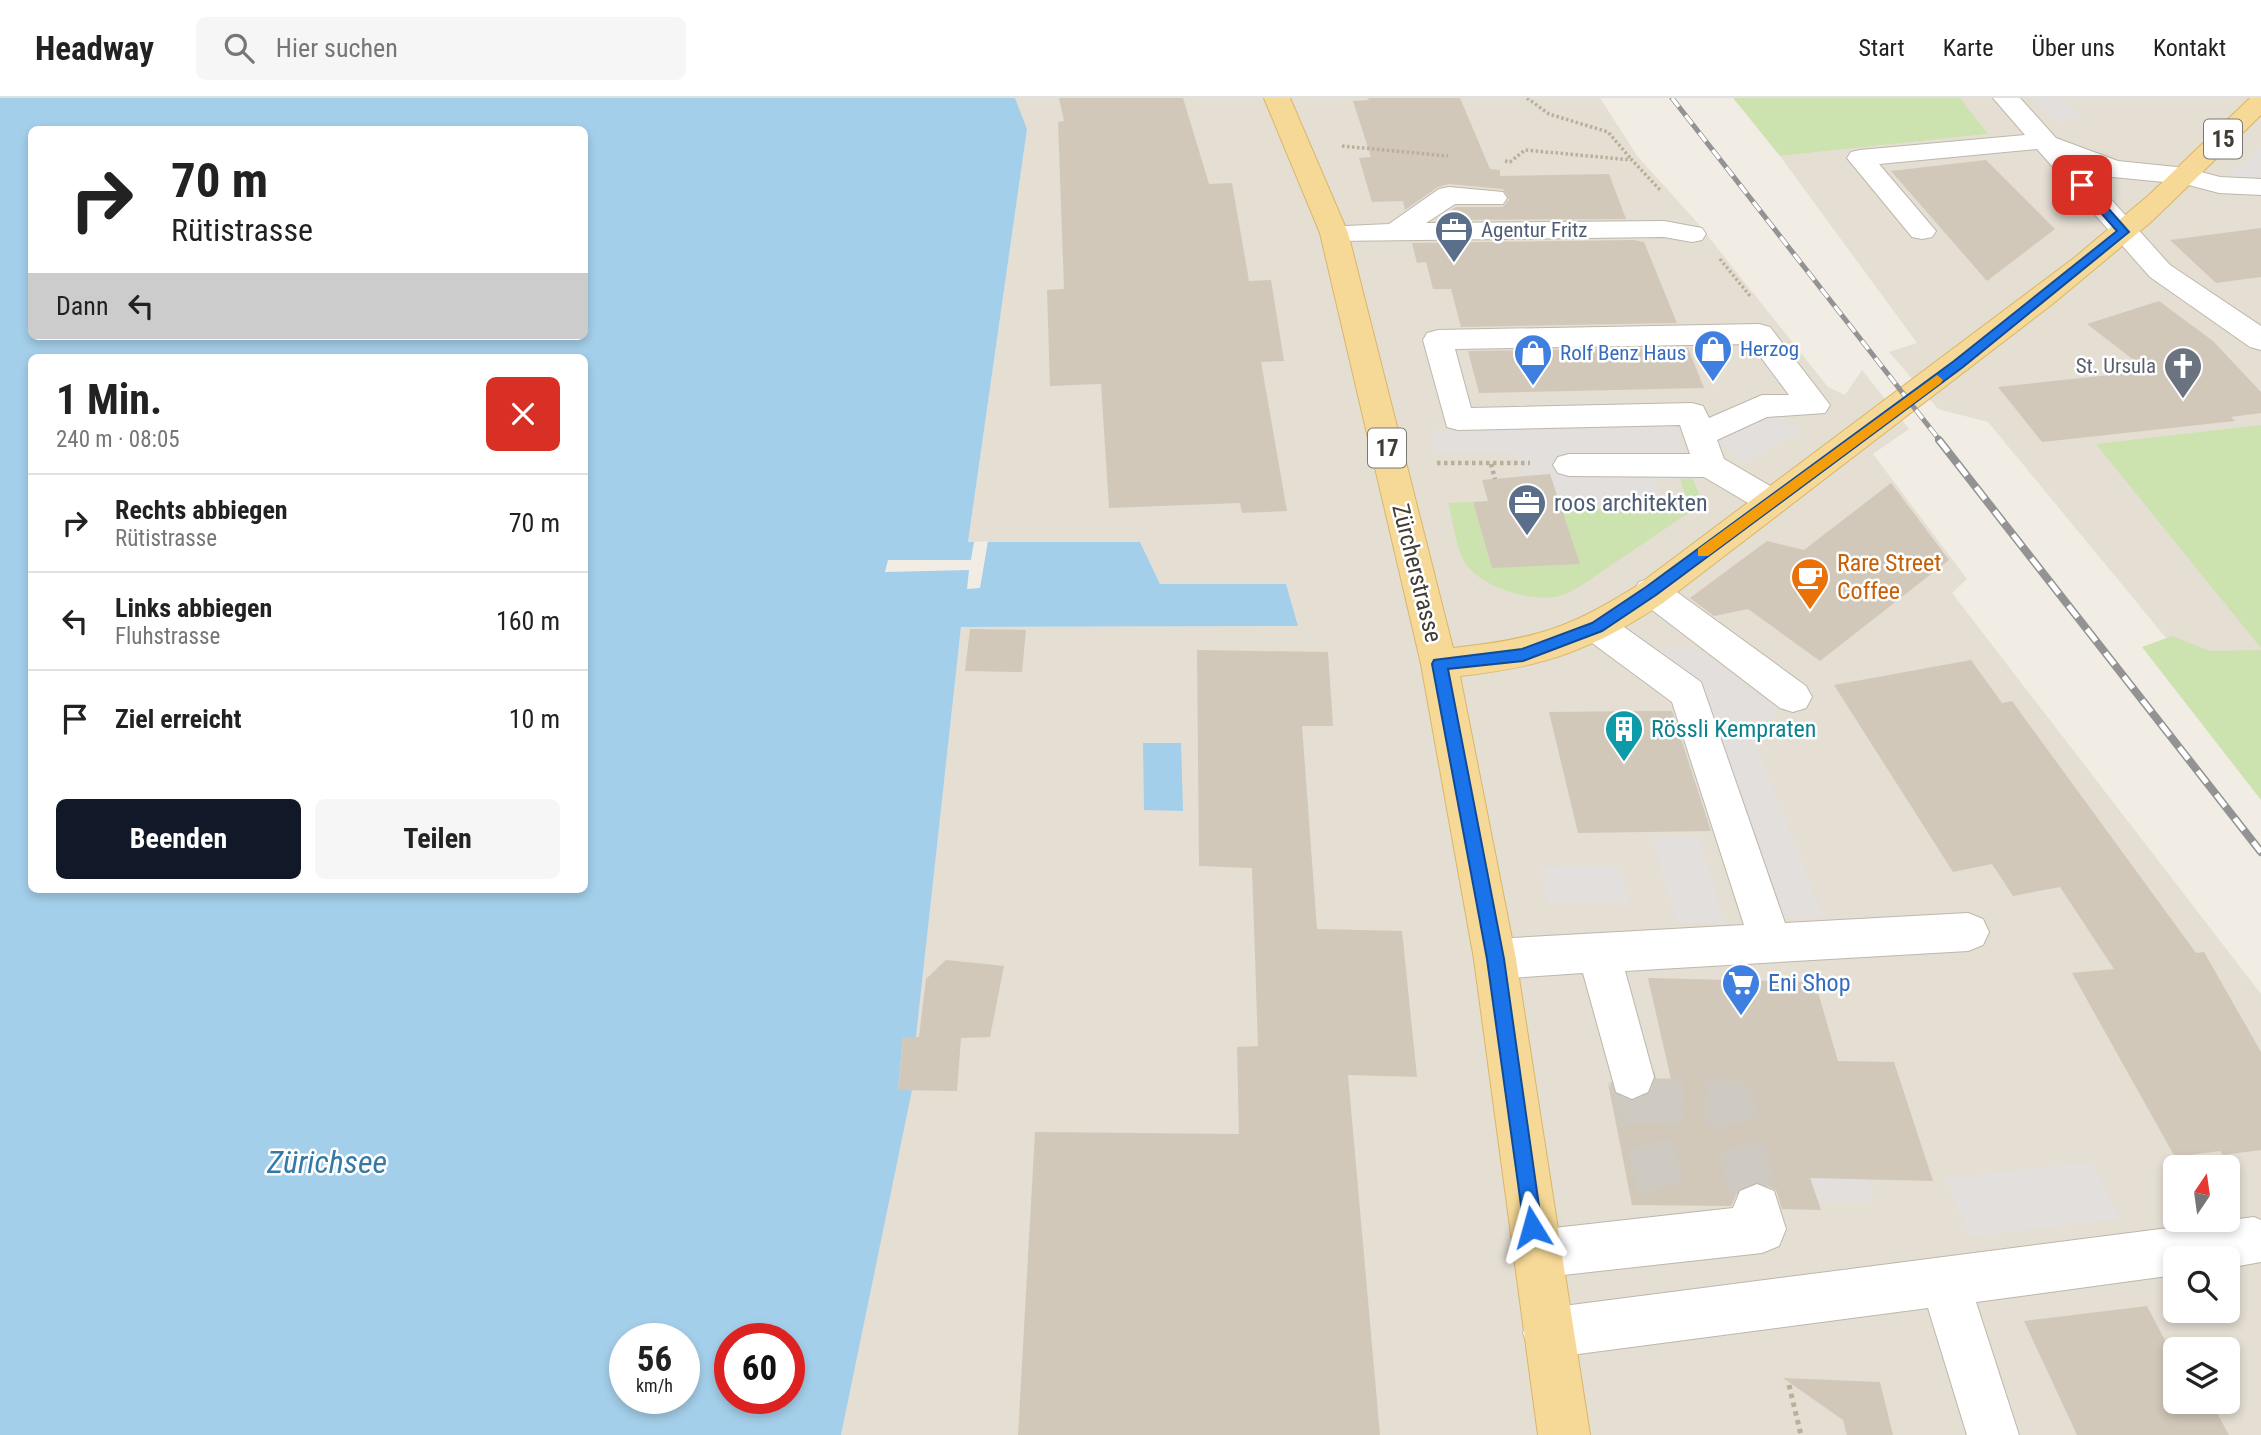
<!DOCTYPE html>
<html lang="de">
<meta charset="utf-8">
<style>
body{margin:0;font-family:"Roboto Condensed",sans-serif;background:#f6f6f6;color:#222;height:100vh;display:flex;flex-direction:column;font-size:26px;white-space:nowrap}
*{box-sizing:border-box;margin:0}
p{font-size:23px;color:#767676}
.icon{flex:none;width:38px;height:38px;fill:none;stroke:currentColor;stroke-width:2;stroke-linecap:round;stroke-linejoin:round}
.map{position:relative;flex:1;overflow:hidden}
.details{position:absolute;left:28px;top:256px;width:560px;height:539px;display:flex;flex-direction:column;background:#fff;border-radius:10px;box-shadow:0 4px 10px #0003}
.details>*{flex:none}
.top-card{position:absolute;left:28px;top:28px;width:560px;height:214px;border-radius:10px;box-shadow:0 4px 10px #0003;background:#fff;color:#222;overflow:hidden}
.needle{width:46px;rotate:13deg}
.buttons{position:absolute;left:2163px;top:1057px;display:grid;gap:14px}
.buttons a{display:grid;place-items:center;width:77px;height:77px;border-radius:10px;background:#fff;box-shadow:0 4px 10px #0003;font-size:35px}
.speed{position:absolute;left:609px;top:1225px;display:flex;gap:14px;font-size:35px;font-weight:700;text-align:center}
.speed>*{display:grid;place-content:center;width:91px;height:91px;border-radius:50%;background:#fff;box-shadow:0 4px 10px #0003;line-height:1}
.speed small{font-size:18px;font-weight:400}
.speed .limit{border:10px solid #d22;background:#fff;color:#111}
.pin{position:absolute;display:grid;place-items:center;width:60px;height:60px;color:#fff;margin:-30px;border-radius:14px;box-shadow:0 4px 10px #0006}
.me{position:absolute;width:77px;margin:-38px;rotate:352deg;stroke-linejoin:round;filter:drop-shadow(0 0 5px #0008)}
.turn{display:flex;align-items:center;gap:24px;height:147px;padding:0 28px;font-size:32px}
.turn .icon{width:91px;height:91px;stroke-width:2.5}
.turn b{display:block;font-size:49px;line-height:60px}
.then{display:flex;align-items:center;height:66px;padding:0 28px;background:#0003;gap:14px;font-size:26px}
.round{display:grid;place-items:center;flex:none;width:74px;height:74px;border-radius:10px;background:#f6f6f6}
.headline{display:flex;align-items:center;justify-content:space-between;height:119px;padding:0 28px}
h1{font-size:42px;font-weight:700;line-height:52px}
.primary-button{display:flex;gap:14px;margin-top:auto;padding:14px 28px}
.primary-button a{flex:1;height:80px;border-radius:10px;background:#111827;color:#fff;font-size:28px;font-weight:700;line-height:80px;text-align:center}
.primary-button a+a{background:#f6f6f6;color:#222}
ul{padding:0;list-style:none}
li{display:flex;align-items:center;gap:21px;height:98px;padding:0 28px;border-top:2px solid #e0e0e0}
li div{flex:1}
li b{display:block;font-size:26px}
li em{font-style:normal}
header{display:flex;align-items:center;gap:42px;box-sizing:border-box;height:98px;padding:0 35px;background:#fff;border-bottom:2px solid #e0e0e0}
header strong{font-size:33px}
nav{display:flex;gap:38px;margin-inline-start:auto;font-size:24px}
.search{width:490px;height:63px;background:#f6f6f6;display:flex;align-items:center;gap:18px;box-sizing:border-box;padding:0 24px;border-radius:10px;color:#767676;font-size:26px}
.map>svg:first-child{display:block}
</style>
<header>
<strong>Headway</strong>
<div class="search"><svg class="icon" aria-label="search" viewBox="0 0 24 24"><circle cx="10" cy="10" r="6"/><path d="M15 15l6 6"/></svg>Hier suchen</div>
<nav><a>Start</a><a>Karte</a><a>Über uns</a><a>Kontakt</a></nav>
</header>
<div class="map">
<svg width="2261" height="1337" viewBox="0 0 2261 1337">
<rect width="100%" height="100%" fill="#f1ede4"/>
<g fill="#e4ded3" fill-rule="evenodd">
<path d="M1015 0H1600L1638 59 1695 122 1828 289 1845 297 1862 272 1909 331 1873 356 1967 481 1952 495 2261 896V1337H841L911 993H898L903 939 916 938 961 529 1298 528 1286 486H1160L1140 444H968L1027 31ZM2175 1069H2228V1122H2175ZM2175 1160H2228V1213H2175ZM2175 1251H2228V1304H2175Z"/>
<path d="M1960 0H2261V655L1988 324 1938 311 1889 254 1917 245 1780 58 1987 36Z"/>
</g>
<g fill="#cce2af">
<path d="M1733 0H1960L1988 36 1780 58Z"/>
<path d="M2261 327V550L2096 346Z"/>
<path d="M1692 380 1703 405 1579 489C1573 492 1566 496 1559 498 1531 505 1474 488 1462 459 1455 443 1453 422 1448 405L1473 404 1492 469 1562 412 1664 408 1662 401 1687 400 1680 381Z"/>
<path d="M2172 538 2210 553 2261 552V702L2142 549Z"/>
</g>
<g fill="#e2dfdc">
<path d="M2032 0H2063L2084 20 2058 24Z"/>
<path d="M2261 50V94L2219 87Z"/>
<path d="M1774 313 1801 334 1743 364 1716 344Z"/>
<path d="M1675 328 1692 380 1655 382 1665 408 1562 412 1550 376 1522 377 1515 355 1435 356 1430 332Z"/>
<path d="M1696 550 1779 611 1754 641 1824 820H1762L1652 551Z"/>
<path d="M1699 739 1725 825 1676 826 1652 740Z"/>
<path d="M1620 767 1630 806H1548L1540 768Z"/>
<path d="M1791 1005H1846L1875 1104 1818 1103Z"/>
<path d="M2091 1064 2121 1121 1970 1139 1945 1080Z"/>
</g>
<g fill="#a4cfea" fill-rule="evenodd">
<path d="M0 0H1015L1027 31 968 444H1140L1160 486H1286L1298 528 961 529 916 939 903 940 898 992H912L841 1337H0ZM32 32H584V238H32ZM32 259H584V791H32ZM625 1241H684V1300H625ZM730 1241H789V1300H730Z"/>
<path d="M1143 645H1181L1183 713 1144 712Z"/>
</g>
<path fill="#f1ede4" d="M988 443 980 490 967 491 969 472 885 474 888 462H971L974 444Z"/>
<g fill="#d1c8ba">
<path d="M1059 0H1183L1209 86 1232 85 1249 183 1271 182 1284 263 1261 264 1287 413 1242 415 1240 405 1109 410 1101 286 1050 288 1047 192 1064 191 1058 24 1064 23Z"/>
<path d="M1368 0H1460L1490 71 1500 72V78L1609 76 1626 121 1435 122 1456 109H1503L1509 101 1503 91 1449 86 1438 89 1405 112 1403 103 1372 104 1359 60 1371 59 1353 3 1369 2Z"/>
<path d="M1986 62 2055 131 1987 183 1891 73Z"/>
<path d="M2261 130V179L2216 185 2170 142Z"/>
<path d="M1634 142 1644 144 1677 225 1461 229 1451 191H1433L1426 164 1417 165 1412 145Z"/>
<path d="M2159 203 2213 243 2261 294V315L2231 319 2235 323 2042 344 1998 289 2148 273 2087 226Z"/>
<path d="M1688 250 1704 290 1479 295 1468 253Z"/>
<path d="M1550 376 1580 466 1492 470 1473 404 1488 403 1482 382Z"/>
<path d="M1891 385 1949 462 1820 563 1748 511 1714 518 1690 500 1767 443 1804 452Z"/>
<path d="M970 531 1026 532 1022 574 965 573Z"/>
<path d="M1197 552 1328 554 1333 628H1302L1317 831 1402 833 1417 979 1348 977 1380 1337H1018L1035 1034 1239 1036 1237 949 1258 948 1252 770 1199 768Z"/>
<path d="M1971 562 2002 605 2012 603 2196 855 2204 854 2261 954V1052L2223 1057 2220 1053 2175 1059 2072 875 2114 871 2060 789 2013 798 1992 766 1953 774 1834 587Z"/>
<path d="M1639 613H1672L1711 733 1578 735 1549 614Z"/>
<path d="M946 862 1004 868 990 939 961 940 957 993 898 992 903 939H919L926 881Z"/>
<path d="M1648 880 1815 884 1838 963 1894 964 1933 1083 1810 1080 1821 1112 1782 1111 1776 1092 1758 1084 1739 1091 1731 1108 1632 1107 1608 985 1615 996 1631 1003 1649 996 1654 985 1672 986Z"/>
<path d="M2147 1208 2169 1250 2183 1249 2184 1251H2175V1304H2211L2229 1337H2077L2024 1223Z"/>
<path d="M1783 1280 1880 1284 1893 1337H1847L1843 1322Z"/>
</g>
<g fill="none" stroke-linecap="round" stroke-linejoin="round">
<g stroke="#cecac1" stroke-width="46" stroke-dasharray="46 23" stroke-linecap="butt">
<path d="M1632 979 1666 1109"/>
<path d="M1637 1003 1731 1005 1757 1110"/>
</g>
<defs>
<g id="minor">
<path d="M1993 0H2020L2056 40 2118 63 2186 70 2220 79 2261 81V97L2219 95 2185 86 2113 79 2081 68 2170 167 2261 228V252L2250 249 2150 179 2037 51 1879 66 1936 133 1932 139 1922 141 1912 139 1847 60 1851 54 1860 52 2025 37Z"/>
<path d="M1449 89 1503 94 1507 100 1503 106H1455L1426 125 1664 123 1702 130 1706 136 1702 142 1692 144 1664 139 1334 143 1324 141 1320 135 1324 129 1389 126 1439 91Z"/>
<path d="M1759 226 1770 229 1830 307 1825 315 1767 319 1717 342 1724 361 1784 396 1789 404 1784 412 1772 416 1760 412 1704 379 1569 378 1558 375 1553 367 1558 359 1569 356H1690L1680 327 1458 332 1447 329 1423 242 1427 235 1438 232ZM1751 246 1789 297H1762L1709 320 1703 308 1692 305 1471 310 1455 251Z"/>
<path d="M1651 480 1663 484 1806 588 1812 599 1806 610 1793 614 1780 610 1639 502 1634 493 1639 484Z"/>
<path d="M1597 515 1610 519 1701 584 1785 825 1968 815 1983 821 1989 834 1983 847 1968 853 1625 873 1654 979 1648 994 1632 1001 1616 994 1583 875 1495 881 1480 875 1474 861 1480 847 1495 841 1744 827 1672 604 1584 539 1579 529 1584 519Z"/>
<path d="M1757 1086 1774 1093 1786 1131 1779 1148 1762 1155 1536 1180 1519 1173 1512 1156 1519 1139 1536 1132 1733 1110 1740 1093Z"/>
<path d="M2254 1119 2261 1122V1164L2228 1170V1160H2175V1177L1976 1204 2019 1337H1967L1928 1210 1548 1260 1530 1253 1523 1235 1530 1217 1548 1210Z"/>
</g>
<path id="major" d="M1264 0H1290L1348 135 1453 550C1534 541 1569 531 1638 487L2074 160 2149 97 2250 0H2261V17L2151 124 2055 204 1663 505C1593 552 1543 569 1460 578L1516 861 1590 1337H1538L1474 861 1421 566 1320 135Z"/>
</defs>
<use href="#minor" stroke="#beb7ab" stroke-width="2"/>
<use href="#major" stroke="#dab669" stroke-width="2"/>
<g stroke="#bcaf9a" stroke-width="3.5" stroke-dasharray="2.5 2.5" stroke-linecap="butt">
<path d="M1527 0 1549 16 1608 34 1632 62"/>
<path d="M1342 48 1448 58"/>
<path d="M1505 63 1510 64 1525 52 1632 62 1661 93"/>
<path d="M1720 161 1750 198"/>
</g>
<g stroke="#bcaf9a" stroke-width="4.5" stroke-dasharray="3.5 3.5" stroke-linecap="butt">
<path d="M1437 365H1530"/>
<path d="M1491 366 1495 381"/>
</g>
<path stroke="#bcaf9a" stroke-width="5" stroke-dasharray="4.5 4.5" stroke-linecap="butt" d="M1789 1287 1801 1337"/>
<use href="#minor" fill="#fff" fill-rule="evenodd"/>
<use href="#major" fill="#f6d997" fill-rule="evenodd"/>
<defs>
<path id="rail-far1" d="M1672 0 1941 344"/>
<path id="rail" d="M1939 342 2261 754"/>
</defs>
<use href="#rail-far1" stroke="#939393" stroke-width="5"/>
<use href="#rail" stroke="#939393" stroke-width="8"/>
<use href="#rail-far1" stroke="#fff" stroke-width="3.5" stroke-dasharray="11" stroke-linecap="butt"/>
<use href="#rail" stroke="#fff" stroke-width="5" stroke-dasharray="15" stroke-linecap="butt"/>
</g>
<path fill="#1a73e8" stroke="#114b97" stroke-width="2" d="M2078 85H2086L2129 134 1963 269 1656 497 1602 533 1523 563 1448 571 1504 861 1542 1129 1539 1136 1532 1139 1525 1136 1487 861 1432 566 1434 562 1522 551 1592 525 1646 489 1954 263 2117 133 2078 89Z"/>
<path fill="#f59e0b" d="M1937 277 1943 282 1941 285 1708 458H1698V451Z"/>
<defs>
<symbol id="office-pin" viewBox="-11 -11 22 30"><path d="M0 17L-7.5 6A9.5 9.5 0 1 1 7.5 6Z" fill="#5c6f8a" stroke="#fff"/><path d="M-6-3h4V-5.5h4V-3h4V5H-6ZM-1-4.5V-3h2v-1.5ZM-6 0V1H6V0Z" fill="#fff"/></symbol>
<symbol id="shop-pin" viewBox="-11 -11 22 30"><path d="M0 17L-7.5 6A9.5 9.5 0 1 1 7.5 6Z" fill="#3f7fe0" stroke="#fff"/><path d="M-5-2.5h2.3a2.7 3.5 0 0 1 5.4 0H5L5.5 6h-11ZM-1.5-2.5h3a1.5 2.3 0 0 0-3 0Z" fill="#fff"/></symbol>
<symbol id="church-pin" viewBox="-11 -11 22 30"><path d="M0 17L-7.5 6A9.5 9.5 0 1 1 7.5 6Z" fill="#6b7280" stroke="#fff"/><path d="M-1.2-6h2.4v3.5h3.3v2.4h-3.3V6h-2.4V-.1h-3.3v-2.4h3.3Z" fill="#fff"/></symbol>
<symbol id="cafe-pin" viewBox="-11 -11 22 30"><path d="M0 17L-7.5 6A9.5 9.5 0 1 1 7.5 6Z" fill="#e8710a" stroke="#fff"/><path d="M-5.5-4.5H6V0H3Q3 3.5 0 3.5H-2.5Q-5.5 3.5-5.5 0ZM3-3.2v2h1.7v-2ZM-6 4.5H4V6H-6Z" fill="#fff"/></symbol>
<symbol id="building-pin" viewBox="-11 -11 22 30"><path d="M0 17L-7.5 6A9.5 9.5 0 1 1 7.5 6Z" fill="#0f9aa8" stroke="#fff"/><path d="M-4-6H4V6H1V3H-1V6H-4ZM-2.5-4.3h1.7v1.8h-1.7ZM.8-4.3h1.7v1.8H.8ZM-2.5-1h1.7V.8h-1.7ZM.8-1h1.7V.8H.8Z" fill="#fff"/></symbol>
<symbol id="supermarket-pin" viewBox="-11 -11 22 30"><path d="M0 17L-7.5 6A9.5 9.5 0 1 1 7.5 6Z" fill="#3f7fe0" stroke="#fff"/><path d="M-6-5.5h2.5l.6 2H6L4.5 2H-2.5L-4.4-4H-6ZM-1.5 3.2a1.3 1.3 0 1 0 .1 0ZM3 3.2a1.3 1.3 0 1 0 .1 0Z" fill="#fff"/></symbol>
</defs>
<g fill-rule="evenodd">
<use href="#office-pin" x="1432" y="110" width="44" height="60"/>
<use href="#shop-pin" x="1691" y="229" width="44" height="60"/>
<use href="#shop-pin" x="1511" y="233" width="44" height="60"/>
<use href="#church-pin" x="2161" y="246" width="44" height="60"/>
<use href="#office-pin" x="1505" y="383" width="44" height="60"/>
<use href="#cafe-pin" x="1788" y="457" width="44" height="60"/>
<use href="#building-pin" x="1602" y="609" width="44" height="60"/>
<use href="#supermarket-pin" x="1719" y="863" width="44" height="60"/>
</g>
<g text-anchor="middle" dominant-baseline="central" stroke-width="5" stroke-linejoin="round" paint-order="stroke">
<g font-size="21" fill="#4e5e75" stroke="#fff" text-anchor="start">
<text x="1481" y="132">Agentur Fritz</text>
</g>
<g font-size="21" fill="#366cbe" stroke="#fff" text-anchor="start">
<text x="1740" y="251">Herzog</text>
<text x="1560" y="255">Rolf Benz Haus</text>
</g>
<g font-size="21" fill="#5b616d" stroke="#fff" text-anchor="end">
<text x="2156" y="268">St. Ursula</text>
</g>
<g fill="#fff" stroke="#7b7771" stroke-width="2">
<rect x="2204" y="21.5" width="38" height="39" rx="5"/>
<rect x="1368" y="330.5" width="38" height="39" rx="5"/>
</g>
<g font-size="23" font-weight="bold" fill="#423d34">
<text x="2223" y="41">15</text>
<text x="1387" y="350">17</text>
</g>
<g font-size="24" fill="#4e5e75" stroke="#fff" text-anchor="start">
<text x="1554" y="405">roos architekten</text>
</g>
<g font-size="24" fill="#c56008" stroke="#fff" text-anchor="start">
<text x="1837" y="465">Rare Street<tspan x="1837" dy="28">Coffee</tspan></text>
</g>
<g font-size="24" fill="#423d34" stroke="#fff">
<text transform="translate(1417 475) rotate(76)">Zürcherstrasse</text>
</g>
<g font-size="24" fill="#0d838f" stroke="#fff" text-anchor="start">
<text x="1651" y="631">Rössli Kempraten</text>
</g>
<g font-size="24" fill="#366cbe" stroke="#fff" text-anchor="start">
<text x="1768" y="885">Eni Shop</text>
</g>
<g font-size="32" font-style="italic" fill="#3679a5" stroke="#fff">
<text x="327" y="1064">Zürichsee</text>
</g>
</g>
</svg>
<div class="buttons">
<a><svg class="needle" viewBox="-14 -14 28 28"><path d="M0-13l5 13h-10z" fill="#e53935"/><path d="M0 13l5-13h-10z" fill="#767676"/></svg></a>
<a><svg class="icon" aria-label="search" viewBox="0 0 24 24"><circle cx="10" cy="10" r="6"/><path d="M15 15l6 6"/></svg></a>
<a><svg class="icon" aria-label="layers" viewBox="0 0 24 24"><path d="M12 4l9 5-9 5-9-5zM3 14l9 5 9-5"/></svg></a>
</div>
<div class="speed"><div>56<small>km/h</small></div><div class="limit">60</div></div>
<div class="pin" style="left:2082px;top:87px;background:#d93025"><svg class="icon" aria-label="arrive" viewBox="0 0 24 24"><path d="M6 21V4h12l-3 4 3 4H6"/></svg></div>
<svg class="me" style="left:1532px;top:1129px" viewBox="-20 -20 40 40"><path d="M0-17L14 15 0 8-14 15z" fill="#1a73e8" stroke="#fff" stroke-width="4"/></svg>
<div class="top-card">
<div class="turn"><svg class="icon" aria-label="right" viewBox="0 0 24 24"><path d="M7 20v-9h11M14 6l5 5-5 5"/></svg><div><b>70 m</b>Rütistrasse</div></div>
<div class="then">Dann<svg class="icon" aria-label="left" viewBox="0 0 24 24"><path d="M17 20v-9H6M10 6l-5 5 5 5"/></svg></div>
</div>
<section class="details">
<div class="headline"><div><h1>1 Min.</h1><p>240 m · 08:05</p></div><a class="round" style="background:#d93025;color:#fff"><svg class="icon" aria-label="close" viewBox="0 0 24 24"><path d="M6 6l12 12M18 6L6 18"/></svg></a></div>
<ul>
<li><svg class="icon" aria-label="right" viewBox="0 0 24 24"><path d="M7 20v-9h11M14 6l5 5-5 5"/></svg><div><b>Rechts abbiegen</b><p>Rütistrasse</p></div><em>70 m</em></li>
<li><svg class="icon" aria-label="left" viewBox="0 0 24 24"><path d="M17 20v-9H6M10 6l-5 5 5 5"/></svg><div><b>Links abbiegen</b><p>Fluhstrasse</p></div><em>160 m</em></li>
<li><svg class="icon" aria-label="arrive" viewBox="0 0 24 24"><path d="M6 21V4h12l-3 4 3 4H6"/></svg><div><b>Ziel erreicht</b></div><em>10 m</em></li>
</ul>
<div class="primary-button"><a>Beenden</a><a>Teilen</a></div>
</section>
</div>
